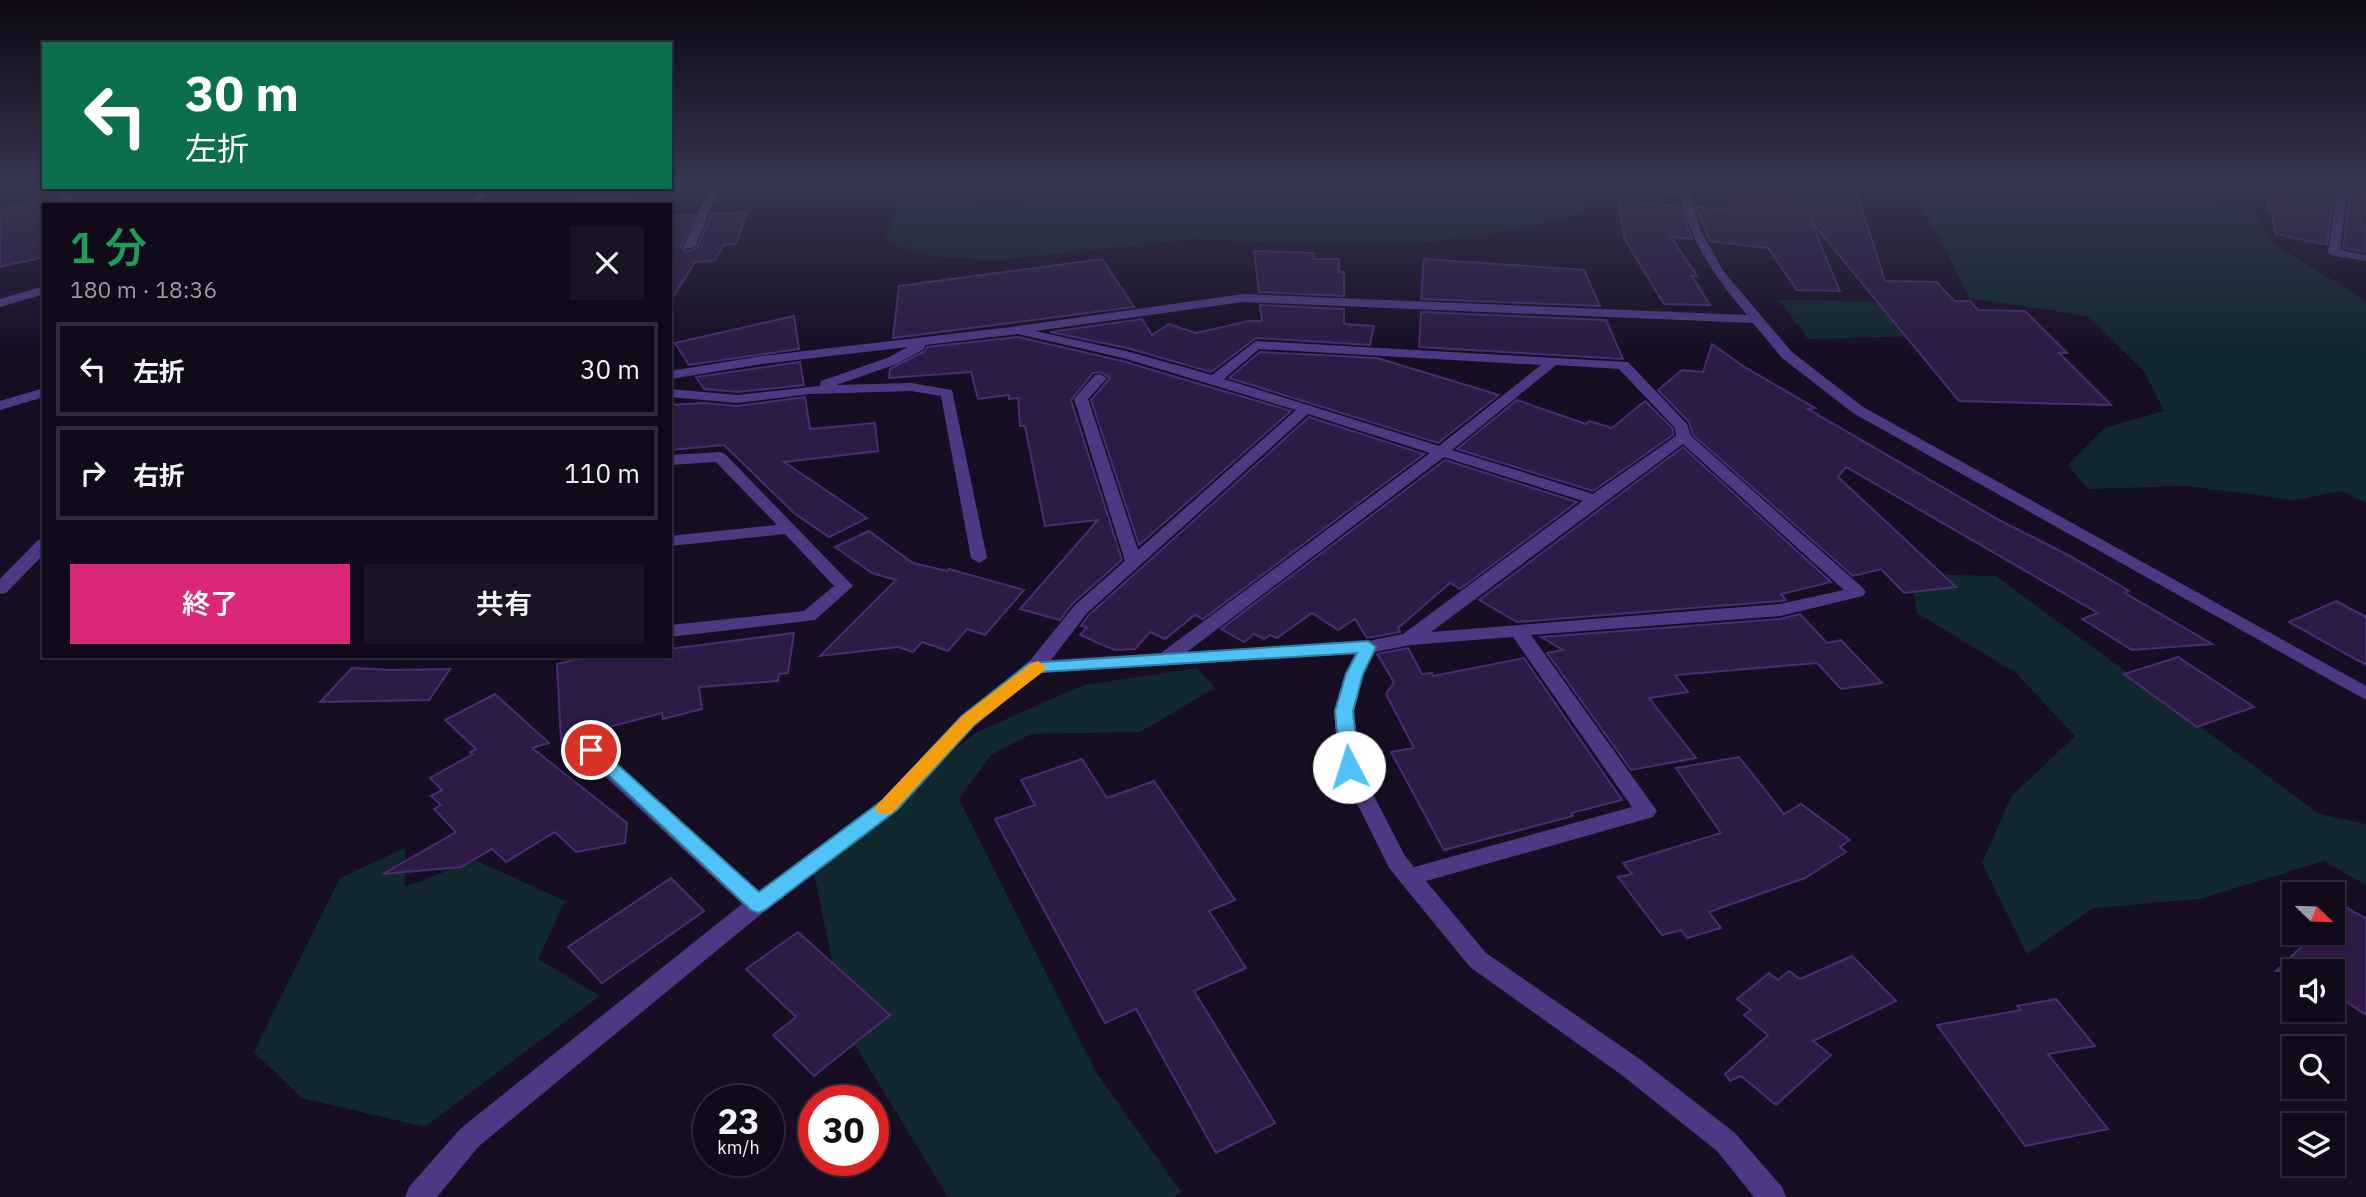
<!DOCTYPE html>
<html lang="ja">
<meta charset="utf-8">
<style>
body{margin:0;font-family:"IBM Plex Sans","Noto Sans JP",sans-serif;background:#1a1324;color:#f1f3f6;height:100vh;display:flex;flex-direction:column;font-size:26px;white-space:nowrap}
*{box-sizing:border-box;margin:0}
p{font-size:23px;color:#9c9aa3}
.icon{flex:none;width:38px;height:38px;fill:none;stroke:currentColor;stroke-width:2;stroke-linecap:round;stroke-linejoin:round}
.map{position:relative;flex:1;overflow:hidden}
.details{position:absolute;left:42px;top:203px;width:630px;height:455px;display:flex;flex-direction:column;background:#110a1b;border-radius:0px;box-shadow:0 2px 5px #0004,0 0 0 2px #302b3a}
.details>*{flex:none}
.top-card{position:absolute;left:42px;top:42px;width:630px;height:147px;border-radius:0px;box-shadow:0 2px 5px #0004,0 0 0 2px #302b3a;background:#0b6e4f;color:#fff;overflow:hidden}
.needle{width:46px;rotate:113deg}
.controls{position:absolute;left:2282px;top:882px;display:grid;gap:14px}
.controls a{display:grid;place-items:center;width:63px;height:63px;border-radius:0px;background:#110a1b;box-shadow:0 2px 5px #0004,0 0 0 2px #302b3a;font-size:35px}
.speed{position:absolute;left:693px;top:1085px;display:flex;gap:14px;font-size:35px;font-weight:700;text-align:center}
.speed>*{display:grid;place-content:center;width:91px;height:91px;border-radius:50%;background:#110a1b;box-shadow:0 2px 5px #0004,0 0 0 2px #302b3a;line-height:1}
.speed small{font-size:18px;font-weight:400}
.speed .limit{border:10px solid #d22;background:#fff;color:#111}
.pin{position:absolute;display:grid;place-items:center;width:60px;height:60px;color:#fff;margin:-30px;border:4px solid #fff;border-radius:50%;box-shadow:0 2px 7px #0007}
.me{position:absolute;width:77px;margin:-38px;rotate:355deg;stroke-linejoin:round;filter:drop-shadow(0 0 5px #0008)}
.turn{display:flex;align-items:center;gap:24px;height:147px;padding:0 28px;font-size:32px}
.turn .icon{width:91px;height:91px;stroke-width:2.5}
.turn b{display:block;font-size:49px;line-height:60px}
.round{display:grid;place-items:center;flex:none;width:74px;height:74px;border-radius:0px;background:#1a1324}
.overview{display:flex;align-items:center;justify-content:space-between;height:119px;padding:0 28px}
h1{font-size:42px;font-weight:600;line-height:52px;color:#1e9e55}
.button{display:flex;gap:14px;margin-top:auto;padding:14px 28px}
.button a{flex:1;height:80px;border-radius:0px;background:#db2777;color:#fff;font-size:28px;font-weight:600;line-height:80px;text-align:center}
.button a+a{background:#1a1324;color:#f1f3f6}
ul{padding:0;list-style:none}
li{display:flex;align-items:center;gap:21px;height:94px;margin:0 14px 10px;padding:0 14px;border:4px solid #302b3a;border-radius:0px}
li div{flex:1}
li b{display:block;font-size:26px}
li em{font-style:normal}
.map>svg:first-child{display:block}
</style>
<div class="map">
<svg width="2366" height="1197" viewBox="0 0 2366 1197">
<rect width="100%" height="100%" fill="#170e24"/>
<g fill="#11282e">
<path d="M905 184H988L971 207H1012L1116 184H1591L1583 214 1498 233 1413 244H1309L1195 239 996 260 928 256 885 240Z"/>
<path d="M1911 184H2152L2160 195 2250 209 2274 244 2366 301V503L2342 491 2294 500 2188 486 2088 489 2068 465 2105 428 2164 411 2144 371 2087 316 1970 298Z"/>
<path d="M595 187H640L637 205H575L570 191Z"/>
<path d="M1779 300 1871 301 1896 309 1922 336 1808 339Z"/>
<path d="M1911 574 1996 576 2319 814 2366 824V885L2324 861 2199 899 2093 908 2027 954 1982 863 2011 797 2075 736 2016 673 1917 613Z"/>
<path d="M1197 668 1215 688 1140 732 1031 734 991 755 959 799 1096 1072 1181 1192 1174 1197H948L846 1030 812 863 977 732 1084 685Z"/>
<path d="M405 848V887L475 860 565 901 538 959 600 996 425 1127 302 1098 254 1052 340 878Z"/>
</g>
<g fill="#2d1a45" stroke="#4b2b72" stroke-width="2">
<path d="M1726 184H1854L1885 281 1937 282 1954 301H1970L1978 310 2025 311 2067 353H2059L2111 405 1959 401 1810 220 1840 291 1797 290 1768 248 1710 241 1696 207 1731 210Z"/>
<path d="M2262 184H2335L2327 245 2276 234 2272 218 2275 213 2270 212Z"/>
<path d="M2351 184H2366V252L2343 248Z"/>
<path d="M1618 201 1680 206 1692 239 1671 237 1697 276H1692L1710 305 1664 304 1625 240Z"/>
<path d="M33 202 44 223V257L0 267V209Z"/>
<path d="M747 212 736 244 724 245 714 261 695 262 670 302V216L695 215 681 246 686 252 697 248 712 214Z"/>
<path d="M1254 251 1314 253V259H1339V272H1344V296L1259 292Z"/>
<path d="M1102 259 1134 307 893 338 899 286Z"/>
<path d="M1424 259 1584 270 1600 306 1421 299Z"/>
<path d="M1260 305 1344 309V324L1374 326 1370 345 1256 338 1211 372 1127 348 1050 332 1142 319 1152 335 1169 324 1196 333 1249 321H1262Z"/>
<path d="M1421 312 1606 320 1623 359 1419 347Z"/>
<path d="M794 316 799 349 689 365 675 343Z"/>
<path d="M1018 337 1122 361 1291 411 1139 545 1091 400 1110 378 1101 372 1093 373 1071 400 1122 560 1073 603 1060 620 1020 609 1098 520 1045 526 1025 426H1020L1018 398 1009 399V395L978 399 971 372 889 378 890 369 925 351 927 347Z"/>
<path d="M1712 344 1743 366 1815 408 1808 409 1999 520 2070 556 2129 591 2125 593 2212 644 2132 650 2082 619 2098 613 1846 467 1838 477 1956 587 1904 593 1881 569 1853 576 1693 435 1689 422 1658 390 1682 370 1703 372Z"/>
<path d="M1260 352 1377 358 1499 395 1438 443 1229 378Z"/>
<path d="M800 362 804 385 737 392 704 389 696 377Z"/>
<path d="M805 397 810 429 875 423 878 451 784 462 867 518 829 537 794 513 724 445 670 450V405L704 403 737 406Z"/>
<path d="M1517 400 1586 424 1589 421 1612 428 1645 401 1673 429V435L1593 491 1457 449Z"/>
<path d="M1309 417 1424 454 1203 619 1195 615 1165 639 1150 632 1135 649 1114 650 1080 635 1087 627 1081 626 1089 615Z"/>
<path d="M1683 447 1831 582 1781 594 1786 600 1780 601 1517 622 1479 600Z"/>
<path d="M1445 460 1577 502 1460 589 1450 583 1398 628 1400 632 1367 638 1355 619 1338 630 1312 613 1277 638 1270 635 1264 639 1254 634 1244 642 1221 629Z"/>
<path d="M869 531 913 563 947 571 949 569 1024 590 985 635 967 629 948 651 922 642 913 652 898 647 820 656 896 580 872 573 835 547Z"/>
<path d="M2336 601 2366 617V665L2289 622Z"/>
<path d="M1800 614 1827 643 1841 640 1882 683 1841 689 1817 663 1675 675 1688 692 1649 698 1696 758 1631 770 1547 653 1563 650 1541 637 1780 619Z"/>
<path d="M794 633 788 673 779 674 778 681 699 687 702 709 663 719 662 713 587 733 569 730 561 740 557 664 591 656H670V649Z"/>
<path d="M1408 648 1422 674 1432 673 1433 676 1524 658 1622 800 1571 813 1573 816 1444 850 1391 752 1414 748 1386 694 1394 682 1377 654Z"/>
<path d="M2178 657 2254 707 2197 727 2124 674Z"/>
<path d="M352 668 391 670 450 669 429 700 320 702Z"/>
<path d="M495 694 549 743 532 748 627 823 625 843 576 852 555 832 506 862 492 849 461 867 383 874 456 832 434 809 441 805 431 796 442 790 430 778 473 754 470 752 476 749 445 720Z"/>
<path d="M1739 757 1784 814 1801 804 1850 840 1840 847 1846 852 1805 878 1709 912 1721 928 1687 938 1681 930 1662 935 1618 877 1632 874 1623 863 1721 833 1676 768Z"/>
<path d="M1082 759 1107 798 1154 781 1235 900 1209 911 1246 968 1194 991 1275 1123 1216 1153 1136 1009 1105 1023 995 819 1035 805 1021 780Z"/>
<path d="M671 878 704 911 602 983 568 947Z"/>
<path d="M2344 906 2366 919V1015L2333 993V971H2276L2316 933H2333V917Z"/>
<path d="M798 932 890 1015 814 1076 773 1035 796 1017 746 969Z"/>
<path d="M1852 956 1896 1001 1813 1041 1831 1055 1776 1105 1741 1076 1730 1081 1725 1074 1768 1035 1744 1015 1751 1010 1737 999 1769 973 1778 980 1789 971 1800 979Z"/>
<path d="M2056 999 2095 1046 2048 1054 2108 1129 2025 1146 1937 1025 2021 1010 2017 1006Z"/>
</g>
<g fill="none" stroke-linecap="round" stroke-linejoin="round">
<g fill="#4e3884" fill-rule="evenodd">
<path d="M711 184H721L695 247 685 249 683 247Z"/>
<path d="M1592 184 1678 187 1677 184H1687L1700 229 1724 272 1792 352 1863 407 2366 686V700L1853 413 1782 358 1753 323 1243 302 1035 331 1126 351 1212 375 1256 341 1628 362 1687 424 1691 436 1863 588 1866 592 1863 596 1780 616 1531 635 1657 811 1653 817 1646 819 1426 881 1486 953 1641 1060 1735 1133 1782 1187 1786 1197H1754L1717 1151 1623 1076 1470 967 1389 868 1339 767 1334 711 1345 674 1355 654 1040 673 975 726 897 811 766 910 479 1146 437 1197H405L409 1187 461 1128 742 904 569 743 566 738 569 733H583L759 891 883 799 961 716 1028 663 1075 605 1125 561 1074 399 1095 375 1100 374 1107 378 1088 399 1138 550 1296 410 1123 358 1018 334 925 345 924 349 897 364 836 385 911 383 952 390 987 558 979 563 971 558 941 396 911 391 810 394 737 403 670 397V389L737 395 820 386 821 381 887 358 908 347 762 364 670 379V371L762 356 1011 327 1243 294 1747 315C1713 274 1693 246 1679 194L1597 187ZM1259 349 1541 365 1439 446 1224 379ZM1556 365 1619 369 1675 428 1676 436 1593 494 1452 450ZM1308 414 1430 453 1161 653 1051 660 1087 613ZM1683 444 1844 590 1780 604 1431 632ZM1444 457 1583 501 1403 634 1368 641 1187 652ZM1513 637 1632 807 1414 867 1405 856 1359 767 1354 711 1363 674 1375 652 1410 645Z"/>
<path d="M2338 184H2348L2340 250 2366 255V261L2334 256 2328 253Z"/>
<path d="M57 187H67L74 205H64Z"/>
<path d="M483 187H494L480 205H469Z"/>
<path d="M44 286V294L0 307V299Z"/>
<path d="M44 388V397L0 410V401Z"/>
<path d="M720 452 725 454 853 586 815 620 670 637V625L804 611 834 586 785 534 670 546V536L777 525 716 462 670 465V455Z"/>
<path d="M44 539V554L6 593 0 594V579L38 540Z"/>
</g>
</g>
<linearGradient id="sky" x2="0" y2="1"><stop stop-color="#0d0814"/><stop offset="0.52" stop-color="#363650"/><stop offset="1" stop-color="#363650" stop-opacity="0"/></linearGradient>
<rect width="2366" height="352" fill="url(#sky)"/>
<path fill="#4fc3f7" stroke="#337fa1" stroke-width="2" d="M1368 641 1376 647 1363 674 1353 711 1359 767 1356 772H1343L1340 767 1335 711 1346 674 1357 653 1039 672 974 725 897 810 765 910 758 913 751 910 582 750 585 746H597L759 892 883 800 962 716 1029 663Z"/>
<path fill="#f59e0b" d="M1038 661 1046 667 1044 671 974 725 891 814H878L875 809 878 804 962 716 1032 663Z"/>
</svg>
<div class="controls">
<a><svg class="needle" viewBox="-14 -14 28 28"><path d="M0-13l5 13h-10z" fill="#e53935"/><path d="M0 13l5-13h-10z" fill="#9c9aa3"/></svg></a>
<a><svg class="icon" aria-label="sound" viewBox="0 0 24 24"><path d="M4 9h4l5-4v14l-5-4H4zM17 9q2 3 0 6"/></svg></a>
<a><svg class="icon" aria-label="search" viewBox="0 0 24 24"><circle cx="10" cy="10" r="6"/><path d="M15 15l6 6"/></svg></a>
<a><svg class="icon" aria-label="layers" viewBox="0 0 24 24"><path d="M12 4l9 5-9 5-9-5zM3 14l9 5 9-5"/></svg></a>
</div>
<div class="speed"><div>23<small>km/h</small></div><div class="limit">30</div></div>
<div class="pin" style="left:591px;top:750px;background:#d93025"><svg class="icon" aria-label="arrive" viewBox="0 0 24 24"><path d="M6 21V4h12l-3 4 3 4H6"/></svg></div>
<svg class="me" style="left:1349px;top:767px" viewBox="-20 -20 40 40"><circle r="19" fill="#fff"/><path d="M0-13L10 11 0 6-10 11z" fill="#4fc3f7"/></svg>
<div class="top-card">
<div class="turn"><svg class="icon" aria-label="left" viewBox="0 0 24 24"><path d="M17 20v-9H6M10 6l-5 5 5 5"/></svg><div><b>30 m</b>左折</div></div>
</div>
<section class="details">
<div class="overview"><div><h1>1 分</h1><p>180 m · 18:36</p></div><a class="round"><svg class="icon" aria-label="close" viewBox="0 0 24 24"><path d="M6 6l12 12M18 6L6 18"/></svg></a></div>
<ul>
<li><svg class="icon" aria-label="left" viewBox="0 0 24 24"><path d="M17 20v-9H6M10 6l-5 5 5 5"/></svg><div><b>左折</b></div><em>30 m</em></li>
<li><svg class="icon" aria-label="right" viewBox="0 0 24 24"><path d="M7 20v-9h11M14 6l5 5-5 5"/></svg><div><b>右折</b></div><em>110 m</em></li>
</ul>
<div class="button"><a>終了</a><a>共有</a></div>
</section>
</div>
